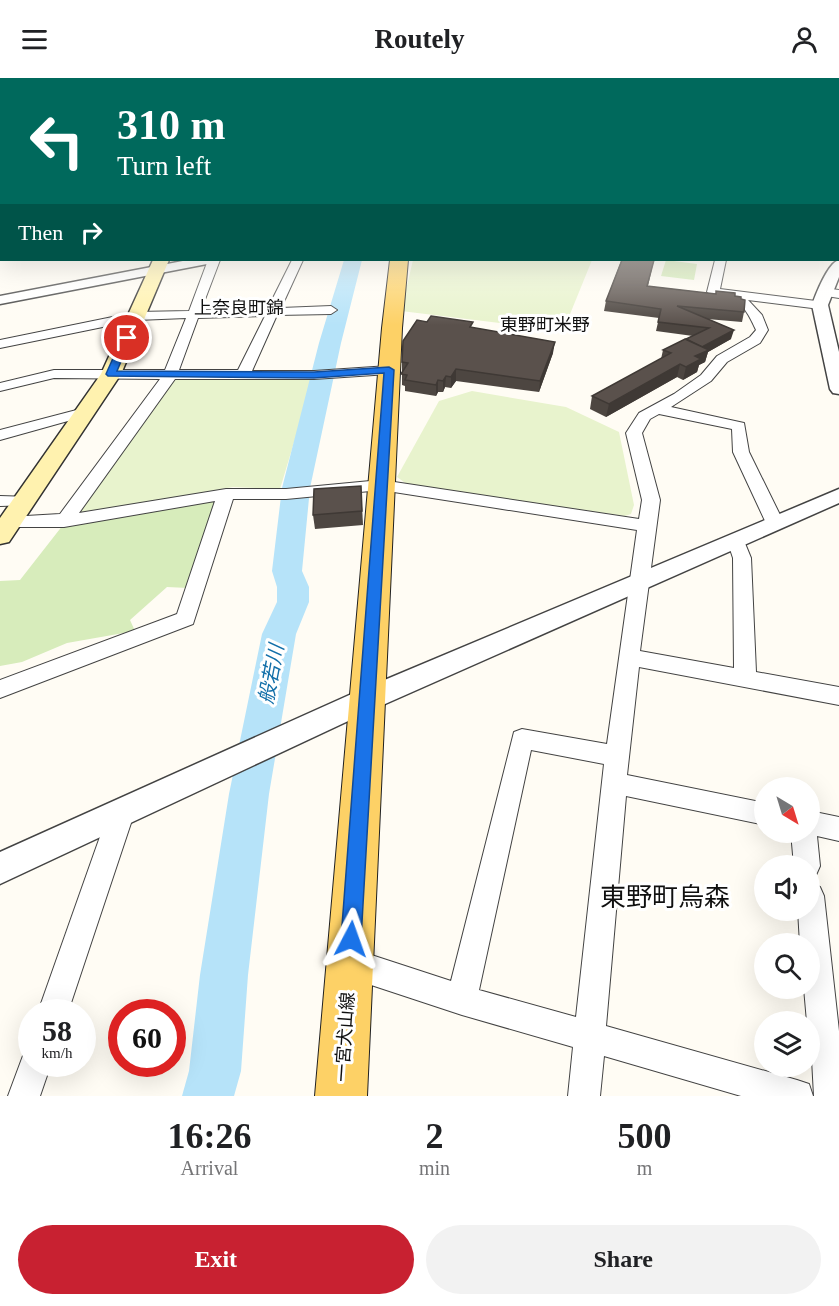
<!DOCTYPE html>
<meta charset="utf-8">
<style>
body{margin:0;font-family:"Times New Roman","Noto Sans JP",serif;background:#f2f2f2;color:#202124;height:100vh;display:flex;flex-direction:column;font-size:22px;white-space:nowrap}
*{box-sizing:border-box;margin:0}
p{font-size:20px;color:#757577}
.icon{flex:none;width:33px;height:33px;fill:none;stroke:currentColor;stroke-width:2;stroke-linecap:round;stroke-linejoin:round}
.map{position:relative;height:1018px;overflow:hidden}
.panel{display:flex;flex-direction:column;background:#fff;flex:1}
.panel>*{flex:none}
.guide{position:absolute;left:0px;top:0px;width:840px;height:183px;box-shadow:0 6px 24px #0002;background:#00695c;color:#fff;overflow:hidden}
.needle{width:39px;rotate:142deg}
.buttons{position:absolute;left:754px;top:699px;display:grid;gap:12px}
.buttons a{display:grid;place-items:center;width:66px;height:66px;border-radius:50%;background:#fff;box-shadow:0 6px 24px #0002;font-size:30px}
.speed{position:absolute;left:18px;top:921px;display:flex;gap:12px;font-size:30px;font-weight:700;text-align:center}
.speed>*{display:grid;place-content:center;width:78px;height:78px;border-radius:50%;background:#fff;box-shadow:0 6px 24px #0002;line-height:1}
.speed small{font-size:15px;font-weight:400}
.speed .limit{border:9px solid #d22;background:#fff;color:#111}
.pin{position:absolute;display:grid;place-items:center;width:51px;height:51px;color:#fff;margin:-26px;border:3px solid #fff;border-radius:50%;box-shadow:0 2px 6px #0007}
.me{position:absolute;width:66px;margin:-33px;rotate:4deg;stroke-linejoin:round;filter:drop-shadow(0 0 4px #0008)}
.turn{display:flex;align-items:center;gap:21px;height:126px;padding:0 18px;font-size:27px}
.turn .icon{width:78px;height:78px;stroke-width:2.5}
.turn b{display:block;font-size:42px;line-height:51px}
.then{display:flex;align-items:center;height:57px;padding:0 18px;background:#0003;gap:12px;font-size:22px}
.eta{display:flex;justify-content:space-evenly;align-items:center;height:102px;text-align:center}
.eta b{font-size:36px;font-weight:600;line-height:42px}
.button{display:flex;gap:12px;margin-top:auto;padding:12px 18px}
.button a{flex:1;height:69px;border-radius:36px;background:#c82131;color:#fff;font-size:24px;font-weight:600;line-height:69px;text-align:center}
.button a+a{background:#f2f2f2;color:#202124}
header{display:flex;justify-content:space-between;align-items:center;height:78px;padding:0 18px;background:#fff;font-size:27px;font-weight:600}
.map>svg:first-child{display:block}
</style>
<header><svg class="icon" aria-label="menu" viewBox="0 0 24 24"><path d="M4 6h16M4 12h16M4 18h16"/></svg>Routely<svg class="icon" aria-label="person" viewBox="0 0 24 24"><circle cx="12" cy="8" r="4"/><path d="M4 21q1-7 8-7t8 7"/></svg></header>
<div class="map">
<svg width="839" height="1018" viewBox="0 0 839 1018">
<rect width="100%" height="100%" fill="#fffcf4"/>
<g fill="#d7ecbb">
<path d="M666 182 697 186 694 202 661 198Z"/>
<path d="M217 422 188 510 167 509 130 542 135 553 67 565 22 584 0 588V503L20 502 63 447Z"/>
</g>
<g fill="#e8f3cd">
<path d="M413 182H592L564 251 557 252 401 233Z"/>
<path d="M176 300 313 301 280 411 233 409 77 437Z"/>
<path d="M472 313 566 329 619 354 634 427 631 436 625 438 408 407 397 399 439 323Z"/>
</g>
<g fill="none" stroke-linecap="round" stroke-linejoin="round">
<path fill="#b6e3f9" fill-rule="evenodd" d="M344 182H362L341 265 310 410 302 493 309 509V524L296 556 269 716 248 897 241 993 234 1018H182L189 993 200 897 229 716 262 556 277 524V509L272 493 282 410 319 265Z"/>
<defs>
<g id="minor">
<rect x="838" y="119" width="1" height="6"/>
<rect x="0" y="120" width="2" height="6"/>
<rect x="838" y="139" width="1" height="6"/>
<path d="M208 182H220L201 232 268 230 292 182H303L281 230 331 228 337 232 331 236 277 237 252 293H314L389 288 396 292 389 296 314 301H175L79 435 226 411H286L381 402 639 441 642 422 626 355 639 335 674 316 701 297 717 278 750 259 756 252C751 241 743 224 731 220 723 217 714 220 707 214L715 182H726L720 211 824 224 826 227 820 231 748 222 762 237 768 252 760 265 727 284 711 303 671 329 744 345 749 374 784 445 781 449H769L766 445 733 374 732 351 659 336 650 341 642 355 660 422 640 573 734 590 733 480 727 462 730 458H742L751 480 756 594 839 609V627L639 589 627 697 765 725V747L626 718 606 948 797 1002 809 1006 813 1018H741L604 978 600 1018H568L573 969 462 937 350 900 340 895 335 885 340 875 350 870 451 903 514 654 522 651 607 666 637 452 381 412 286 421H233L193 546 0 620V602L177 536 215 423 64 449H3L0 445 3 441 9 439 60 436 160 301 54 300 0 313V305L54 292H165L186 240 137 242 0 270V262L137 234 189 233ZM265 238 238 292H179L198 240ZM531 672 604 686 576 939 479 912Z"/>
<path d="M824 210 839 212V220L820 217V211Z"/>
<path d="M88 329 95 333 93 336 0 362V352Z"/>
<path d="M0 418 31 419 34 423 31 427 0 428Z"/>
<path d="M121 725 130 728 134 736 68 934H38L108 736 112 728Z"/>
<path d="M810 733 839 739V763L817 758 820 788 816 797 810 800V788H794L791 754H810Z"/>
<path d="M810 805 820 809 824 818 839 953V1018H814L810 944H807L804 910H810V866H800L798 832H810Z"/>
<path d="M32 972V986H51L40 1018H8L24 975Z"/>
</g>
<g id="tertiary">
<path d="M188 182H214L207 186 0 226V218Z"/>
<path d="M839 182V199L828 227 839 274V316L833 315 830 311 812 227C816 216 828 185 839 182Z"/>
<path d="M839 411V425L376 630 0 806V774L356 614Z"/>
</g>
<path id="secondary" d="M153 182H169L121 296 9 464 0 466V440L101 296Z"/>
<path id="primary" d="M390 182H408L402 250 367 1018H315L382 250Z"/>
</defs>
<use href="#minor" stroke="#434343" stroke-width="2"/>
<use href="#tertiary" stroke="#434343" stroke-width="3"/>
<use href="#secondary" stroke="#323232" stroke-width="3"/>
<use href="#primary" stroke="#212121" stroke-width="2"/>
<use href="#minor" fill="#fff" fill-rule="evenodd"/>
<use href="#tertiary" fill="#fff" fill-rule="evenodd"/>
<use href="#secondary" fill="#fff2af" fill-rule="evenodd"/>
<use href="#primary" fill="#fdd166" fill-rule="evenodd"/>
</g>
<g fill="#4d4641">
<path d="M613 182H654L648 208 716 216V213L735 218 741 221 744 234 742 244 707 241 731 261 708 274 705 284 699 287 697 294 683 302 677 299 606 339 590 331 592 318 661 281 663 272 693 258 656 253 659 240 604 233 606 223 621 183Z"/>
<path d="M472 250 553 275 539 314 456 303 451 310 445 309 443 314H438L436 318 405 313V308L402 307V284Z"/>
<path d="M361 408 363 447 315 451 313 437Z"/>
</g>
<g fill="#3f3935">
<path d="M0 163H2V178L0 179Z"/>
<path d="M734 252 731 261 708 274 705 284 699 287 697 294 683 302 686 289 701 269Z"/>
<path d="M555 264 553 275 539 314 540 303Z"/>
<path d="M680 286 677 299 606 339 609 326Z"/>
<path d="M456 291V303L451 310V299Z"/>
<path d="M446 298 445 309 443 314V303Z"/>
<path d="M438 302V314L436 318V307Z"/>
</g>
<g fill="#5a514c" stroke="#3f3935" stroke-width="1.5">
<rect x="0" y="138" width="2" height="25"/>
<path d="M622 182H654L647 208 716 216V213L735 215V218L741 219V221L745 222 744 234 677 228 734 252 702 269 686 261 709 250 658 244 661 231 606 223Z"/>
<path d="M431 238 473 244 470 249 555 264 540 303 456 291 451 299 446 298 443 303 438 302 436 307 405 302 407 297 401 296 408 285 402 284 403 263 417 242 427 244Z"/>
<path d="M685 261 709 272 695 278 701 281 686 289 680 286 609 326 592 318 671 275 663 272Z"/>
<path d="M361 408 362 433 313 437 314 411Z"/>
</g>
<linearGradient id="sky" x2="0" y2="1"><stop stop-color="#94c7ef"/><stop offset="0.43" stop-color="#fffefa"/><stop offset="1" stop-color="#fffefa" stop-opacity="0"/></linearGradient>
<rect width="839" height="247" fill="url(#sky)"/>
<path fill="#1a73e8" stroke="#114b97" stroke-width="1.5" d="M127 257 131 260 117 293 314 294 389 289 394 292 361 861 358 868 351 871 344 868 341 861 384 295 314 300 108 298 106 296 122 260Z"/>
<g text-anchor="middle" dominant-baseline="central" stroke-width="6" stroke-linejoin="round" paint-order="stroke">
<g font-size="18" fill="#101010" stroke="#fff">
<text x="239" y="230">上奈良町錦</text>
<text x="545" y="247">東野町米野</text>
</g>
<g font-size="18" fill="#101010" stroke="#fff">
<text transform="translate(345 959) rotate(-86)">一宮犬山線</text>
</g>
<g font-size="20" font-style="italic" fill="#126fa9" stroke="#fff">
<text transform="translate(271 596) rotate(-79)">般若川</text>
</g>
<g font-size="26" fill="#101010" stroke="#fff">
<text x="665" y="819">東野町烏森</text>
</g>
</g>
</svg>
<div class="buttons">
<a><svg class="needle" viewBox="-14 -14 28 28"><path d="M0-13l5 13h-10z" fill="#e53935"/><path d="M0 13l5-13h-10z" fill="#757577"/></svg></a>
<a><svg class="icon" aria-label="sound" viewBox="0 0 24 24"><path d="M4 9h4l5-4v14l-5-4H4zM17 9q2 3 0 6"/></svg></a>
<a><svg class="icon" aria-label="search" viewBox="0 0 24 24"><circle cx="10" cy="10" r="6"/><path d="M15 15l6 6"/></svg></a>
<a><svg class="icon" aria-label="layers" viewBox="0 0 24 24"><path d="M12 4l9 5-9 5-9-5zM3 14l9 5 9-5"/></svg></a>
</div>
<div class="speed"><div>58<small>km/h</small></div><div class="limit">60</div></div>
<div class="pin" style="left:127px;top:260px;background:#d93025"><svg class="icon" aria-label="arrive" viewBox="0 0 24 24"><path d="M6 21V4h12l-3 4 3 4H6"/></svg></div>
<svg class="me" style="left:351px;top:861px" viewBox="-20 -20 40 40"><path d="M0-17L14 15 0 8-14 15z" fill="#1a73e8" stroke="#fff" stroke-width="4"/></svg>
<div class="guide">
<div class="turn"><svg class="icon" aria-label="left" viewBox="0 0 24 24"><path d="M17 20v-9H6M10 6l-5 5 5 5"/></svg><div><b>310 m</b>Turn left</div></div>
<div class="then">Then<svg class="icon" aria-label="right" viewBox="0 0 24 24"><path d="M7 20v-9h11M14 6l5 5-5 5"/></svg></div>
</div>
</div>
<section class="panel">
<div class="eta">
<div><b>16:26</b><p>Arrival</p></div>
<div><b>2</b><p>min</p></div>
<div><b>500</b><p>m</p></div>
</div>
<div class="button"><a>Exit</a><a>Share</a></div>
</section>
